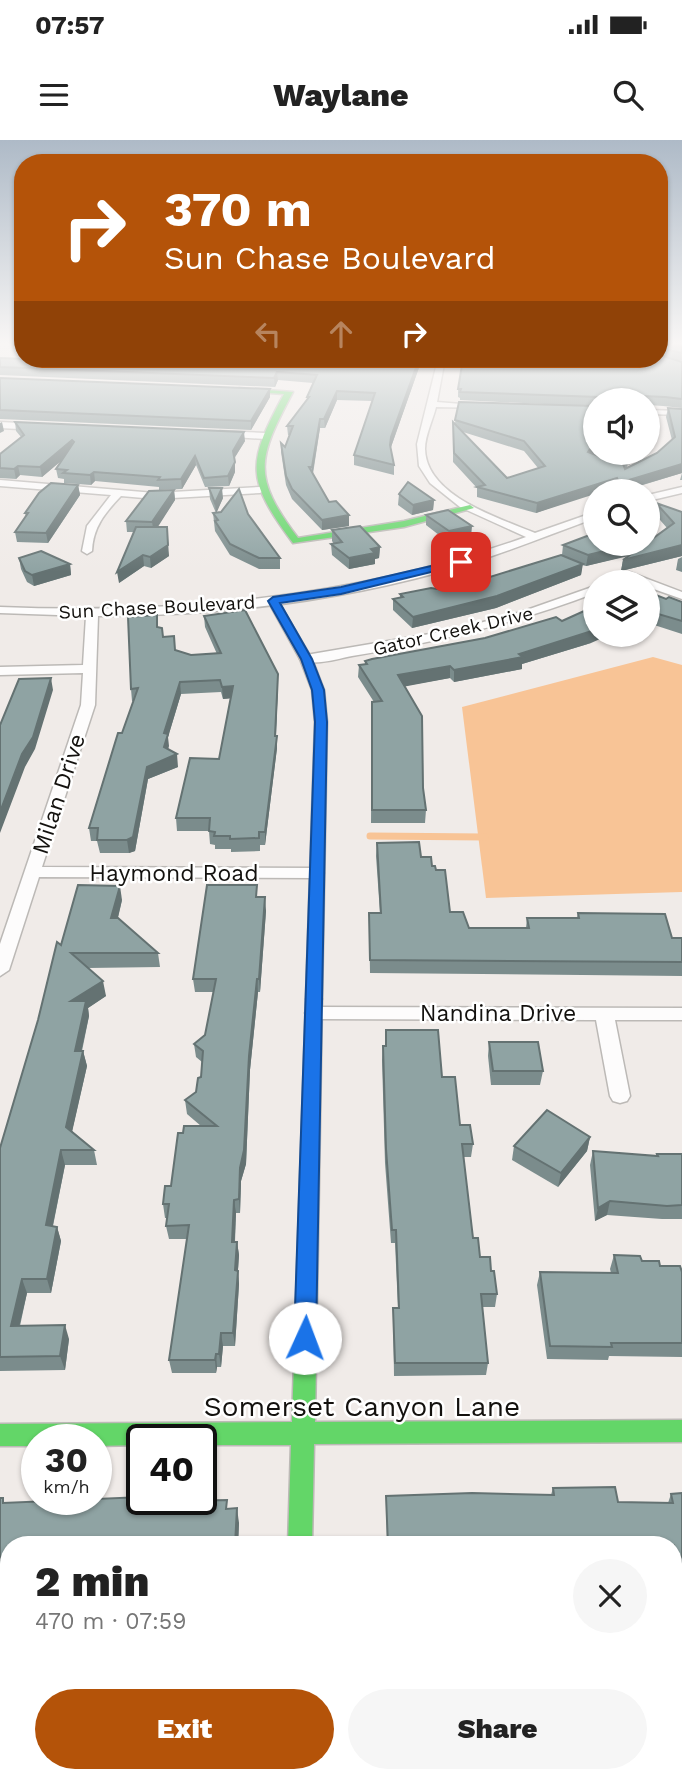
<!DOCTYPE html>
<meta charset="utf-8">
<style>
body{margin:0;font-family:"Work Sans",sans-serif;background:#f6f6f6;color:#222;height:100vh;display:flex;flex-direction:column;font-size:26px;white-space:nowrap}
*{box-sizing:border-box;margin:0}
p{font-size:23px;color:#767676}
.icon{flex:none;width:38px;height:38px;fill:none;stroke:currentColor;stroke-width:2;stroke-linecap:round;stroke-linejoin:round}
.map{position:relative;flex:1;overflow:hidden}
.sheet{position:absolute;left:0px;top:1396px;width:682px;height:247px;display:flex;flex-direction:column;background:#fff;border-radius:28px 28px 0 0;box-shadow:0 2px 5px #0004}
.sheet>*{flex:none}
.banner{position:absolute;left:14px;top:14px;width:654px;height:214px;border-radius:28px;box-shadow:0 2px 5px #0004;background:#b45309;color:#fff;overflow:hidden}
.buttons{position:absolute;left:583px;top:248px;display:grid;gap:14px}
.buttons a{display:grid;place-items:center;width:77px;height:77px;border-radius:50%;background:#fff;box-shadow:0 2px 5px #0004;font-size:35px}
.speed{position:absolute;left:21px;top:1284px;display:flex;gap:14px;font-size:35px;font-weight:700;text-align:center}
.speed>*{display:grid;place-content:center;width:91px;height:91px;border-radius:50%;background:#fff;box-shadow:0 2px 5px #0004;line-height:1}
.speed small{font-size:18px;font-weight:400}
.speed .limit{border:4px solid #111;border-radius:10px;background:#fff;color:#111}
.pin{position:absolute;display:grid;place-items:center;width:60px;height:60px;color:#fff;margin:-30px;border-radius:14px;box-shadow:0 4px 10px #0006}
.me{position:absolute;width:77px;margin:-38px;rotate:2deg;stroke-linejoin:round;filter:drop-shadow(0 0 5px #0008)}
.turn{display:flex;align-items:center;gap:24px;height:147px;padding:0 35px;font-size:32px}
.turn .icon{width:91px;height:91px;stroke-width:2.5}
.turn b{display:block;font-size:49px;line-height:60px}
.lanes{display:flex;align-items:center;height:66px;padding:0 35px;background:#0003;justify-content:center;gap:35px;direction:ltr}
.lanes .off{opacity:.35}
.round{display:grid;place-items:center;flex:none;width:74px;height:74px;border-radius:37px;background:#f6f6f6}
.headline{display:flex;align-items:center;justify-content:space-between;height:119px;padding:0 35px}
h1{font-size:42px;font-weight:800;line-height:52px}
.primary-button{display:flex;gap:14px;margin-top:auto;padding:14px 35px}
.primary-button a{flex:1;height:80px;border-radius:42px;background:#b45309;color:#fff;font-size:28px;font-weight:800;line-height:80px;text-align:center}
.primary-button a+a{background:#f6f6f6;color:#222}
.status{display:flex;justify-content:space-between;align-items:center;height:49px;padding:0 35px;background:#fff;direction:ltr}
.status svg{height:19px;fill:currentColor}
header{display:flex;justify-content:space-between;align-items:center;height:91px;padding:0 35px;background:#fff;font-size:32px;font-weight:800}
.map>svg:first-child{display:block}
</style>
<div class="status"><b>07:57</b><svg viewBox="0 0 49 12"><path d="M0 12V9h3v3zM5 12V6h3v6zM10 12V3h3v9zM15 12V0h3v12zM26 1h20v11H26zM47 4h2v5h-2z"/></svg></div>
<header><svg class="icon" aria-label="menu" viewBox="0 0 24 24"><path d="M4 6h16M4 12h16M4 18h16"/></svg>Waylane<svg class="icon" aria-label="search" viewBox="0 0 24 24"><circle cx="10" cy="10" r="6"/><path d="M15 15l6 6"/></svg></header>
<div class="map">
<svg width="682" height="1642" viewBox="0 0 682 1642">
<rect width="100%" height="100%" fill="#f0ebe8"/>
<path fill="#f8c496" d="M653 517 682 525V752L486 758 462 567Z"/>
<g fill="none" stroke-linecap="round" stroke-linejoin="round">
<path stroke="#f8c496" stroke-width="7" d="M370 696 485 697"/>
<defs>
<g id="street">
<path d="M438 219H445L437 262 486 266 482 268 436 267C433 280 425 295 425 309 426 356 499 378 535 393L595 372V378C552 394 509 411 465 425 347 460 221 476 98 476L95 565 42 727 316 728 324 733 316 738 39 737 9 830 0 836V804L81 565 83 533 0 535V527L83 525 86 476 0 473V467C179 474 356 458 526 397L460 367 430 343 419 326 417 304Z"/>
<path d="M648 270 682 271V275L648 274Z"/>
<path d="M0 282 38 284 42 287 38 290 0 288Z"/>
<path d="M220 291 265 293 269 296 265 299 217 296Z"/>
<path d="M0 340 155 353 260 347 265 350 260 353 155 359 121 356C105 373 93 387 92 411L87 414 82 411 87 386 111 355 0 346Z"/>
<path d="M682 347V353L648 361V355Z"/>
<path d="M629 432 682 452V459L648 447V443L629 439 620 443H605Z"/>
<path d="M595 446V453C516 483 435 503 352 516 338 519 310 527 300 519L306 515 453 490 521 472Z"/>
<path d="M314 867 682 868V880H615L630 956 627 961 620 963 613 961 610 956 596 880 314 879 307 878 305 873 307 868Z"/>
<rect x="280" y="1634" width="32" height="8"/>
</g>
<g id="fast">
<path d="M239 248 293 252C258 318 251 336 298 398L404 381 470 365 474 368 404 387 293 403C245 339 247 323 284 254L237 251Z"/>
<path d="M314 853 322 859 315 1282 682 1280V1302L314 1304 312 1405H288L291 1305H201V1300H142V1305L96 1306V1300H37V1306H0V1284L292 1282 306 859Z"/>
</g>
<path id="slow" d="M273 458 278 461 312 519 324 550 327 582 322 859 314 865 306 859 315 582 312 550 300 519 268 461Z"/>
</defs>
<use href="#street" stroke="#bcb9b6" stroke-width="3"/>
<use href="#fast" stroke="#bcb9b6" stroke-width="3"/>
<use href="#slow" stroke="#bcb9b6" stroke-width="3"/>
<use href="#street" fill="#fdfcfc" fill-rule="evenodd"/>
<use href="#fast" fill="#63d668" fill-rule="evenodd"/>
<use href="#slow" fill="#ff974d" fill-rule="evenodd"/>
</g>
<g fill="#7b8c8c" fill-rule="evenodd">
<path d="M660 202H682V221L668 218 682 222V268L663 266 648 265V261H595V313H611L599 316 601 317 624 313 628 323 627 328 657 313 672 300 666 277 668 268 682 269V340H680L682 333 620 352H617L616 348 603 352H595L536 373 477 357V348L453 322V282L455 283 459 262 565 265 460 260V258L458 257V249L660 219ZM463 292 524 311 538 328 507 338Z"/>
<path d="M0 218 64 220 61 219H422L391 307V310L394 325V335L354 325V315L372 261 337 260 325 288H320L313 334 329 362 349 386 322 390 292 359 286 345 281 312V303L285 307 289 295H288L287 286 307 260V257L313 243 278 240 275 247 0 235Z"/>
<path d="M0 238 270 257 251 290 0 279Z"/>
<path d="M15 282 245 301 234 319 235 332 229 346 205 347 196 325 182 349 159 350V347L95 341 91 345 64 343V339L58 338 56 329 63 319 42 337 20 335 16 339 0 338V314L21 297 16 291Z"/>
<path d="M78 345 80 355 48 403 17 402 15 392 26 377 25 373Z"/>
<path d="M209 348 223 358 216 373 248 374 280 418V429H259L230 415 215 391 213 373H216L210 359Z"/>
<path d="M174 350 175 360 157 387 169 416 151 428 144 426 119 443 134 392H127L126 381Z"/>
<path d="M399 354 434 360 433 370 412 375 398 365Z"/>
<path d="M656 363 682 372V416L621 431 623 420 630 415 586 426 582 425 581 435 496 468 412 488 393 470V459L400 458V454L444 450 464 445 562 415 563 405 634 404 633 413 667 388 654 373Z"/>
<path d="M426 375 471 397 448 402 426 385Z"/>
<path d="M332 390 380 407 379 418 375 419V424L349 429 332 415 331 404H334L332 401Z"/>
<path d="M682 417V432L676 430 678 419Z"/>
<path d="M19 418 70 424 71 435 34 446 27 442 21 429Z"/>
<path d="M648 452 666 459 682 462V494L648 483Z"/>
<path d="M204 476 278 546 276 596 277 608 265 705H260V711L231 712V709H215V705L210 704 209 691H177L176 678 219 619 231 558 223 559 221 552 181 554 168 597V609L178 627 148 639 135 711 129 713H100L97 701H91L89 688 134 561H132L131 549 158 487 163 497 175 510 191 515 217 514 205 487Z"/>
<path d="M591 503 522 524V529L454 542 450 538 404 546 423 648 426 670 425 683H371L372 562H374L358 537 359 525 365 524V521Z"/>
<path d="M377 703 421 717 432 726 450 772 469 788H526L527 778H577L578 773 672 798H682V836L370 833 369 773H380L376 716Z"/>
<path d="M258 757 266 771 260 852H258L250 930 246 1024 241 1041 240 1073H236L235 1102H237L239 1115 238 1130 239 1144 235 1206H223L221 1227H217L216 1233H172L169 1220 187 1099H169L166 1086 167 1078H165L163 1064 171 1046 183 993 201 986 187 974 185 960 196 952 201 937 202 922 196 917 194 904 205 895 214 852H195L193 839Z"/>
<path d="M122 760 118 778 158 813 160 827 88 828 106 856 88 868 89 876 82 911H83L87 926 72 991 94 1010 97 1025H65L53 1086 57 1087 61 1101 51 1153H27L20 1186 69 1199 65 1230 0 1231V1008L61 805Z"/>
<path d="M386 890 442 937 460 985 473 1004 471 1017H463L473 1098 480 1117 491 1131 497 1154 495 1167H482L488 1223 486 1235 394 1236 393 1168H398L395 1103H391L385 1023 382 920 383 906H385Z"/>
<path d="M489 902 543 931 540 945H491L488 916Z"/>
<path d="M590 997 587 1011 558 1047 512 1020 514 1006Z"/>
<path d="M593 1011 657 1016V1014H682V1079H662L607 1075 595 1081 590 1025Z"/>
<path d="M614 1115 642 1121 682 1132V1217L609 1216 608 1220 547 1219 537 1145 540 1132 611 1133 610 1129Z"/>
<path d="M553 1348 618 1362 668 1363 671 1354 682 1353V1445H674V1405H387L386 1356 551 1355Z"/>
<path d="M0 1358 5 1363 142 1360 145 1370 228 1369 239 1383 238 1405H9V1435H0Z"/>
</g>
<g fill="#647272">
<path d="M419 219H422L391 307 389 315 391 297Z"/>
<path d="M277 232 278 240 275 247 274 238Z"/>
<path d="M270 249V257L251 290V281Z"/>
<path d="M337 251V260L325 288 324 279Z"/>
<path d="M320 279V288L312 337V327Z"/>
<path d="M2 282 4 291 0 293V283Z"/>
<path d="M244 292 245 301 233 320V311Z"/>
<path d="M72 300 74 310 42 337 40 327Z"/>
<path d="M595 308V313H611L588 318V312L590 309Z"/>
<path d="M195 316 196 325 182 349 181 339Z"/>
<path d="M235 322V332L229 346 228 336Z"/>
<path d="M682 324V333L618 352 619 343Z"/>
<path d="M18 326 20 335 16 339 14 329Z"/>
<path d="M94 332 95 341 91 345 90 335Z"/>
<path d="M617 338 616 348 603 352H595V354L536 373 537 363Z"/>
<path d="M78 345 80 355 48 403 46 393Z"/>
<path d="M222 348 223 358 216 374 215 363Z"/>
<path d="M174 350 175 360 154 393 152 382Z"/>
<path d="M434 360 433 370 412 375 413 365Z"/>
<path d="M349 375V386L322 390V380Z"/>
<path d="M472 386 471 397 448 402 449 391Z"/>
<path d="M167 387 169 416 151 428 150 417Z"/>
<path d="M634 404 633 415 586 426 588 415Z"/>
<path d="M682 405V416L621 431 623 420Z"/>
<path d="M380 407 379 418 375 419V424L349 429V418L371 409Z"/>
<path d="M143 415 144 426 119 443 117 432Z"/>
<path d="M70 424 71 435 34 446 32 435Z"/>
<path d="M583 424 581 435 496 468 412 488 413 477Z"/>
<path d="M595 490V495H609L591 503 522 524V529L454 542V530L519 514Z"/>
<path d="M450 526V538L397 548 398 535Z"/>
<path d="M278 534V546L275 608 277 596V608L265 705V692L275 596Z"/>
<path d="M51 538 53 550 35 609 25 627 0 693V672Z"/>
<path d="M180 542 181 554 168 597 169 606 166 618 177 614 178 627 148 639 135 711 129 713 127 700 147 627 164 593Z"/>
<path d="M233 546 234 558 223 559 222 547Z"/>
<path d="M120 746 122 760 114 793 111 778Z"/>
<path d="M265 757 266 771 260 852 259 839Z"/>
<path d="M257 839 258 852 250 930 246 1024 241 1041 240 1073 239 1059 240 1028 249 916Z"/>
<path d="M103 841 106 856 88 868 89 876 78 926 75 911 71 861Z"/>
<path d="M83 911 87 926 70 1001 66 987Z"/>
<path d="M590 997 587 1011 558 1047 561 1033Z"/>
<path d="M61 1010 65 1025 50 1099 46 1085Z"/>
<path d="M234 1060 236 1073 234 1115 232 1102Z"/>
<path d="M610 1061 607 1075 595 1081 598 1068Z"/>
<path d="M57 1087 61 1101 51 1153 47 1139Z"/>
<path d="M237 1102 239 1115 237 1144 235 1130Z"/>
<path d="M238 1131 239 1144 235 1206 233 1193Z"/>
<path d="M22 1139 27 1153 16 1200 11 1186Z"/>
<path d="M65 1185 69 1199 65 1230 60 1216Z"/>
<path d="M221 1193 223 1206 221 1227 219 1214Z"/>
<path d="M216 1214 217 1227 216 1233 215 1220Z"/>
<path d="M142 1360 146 1372 140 1370Z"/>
<path d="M237 1368 239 1383 238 1405H235Z"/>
</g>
<g fill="#8fa3a3" stroke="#647272" stroke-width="2">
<path d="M660 202H682V213L660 208Z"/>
<path d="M660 215 682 222V259L665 257 623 255V261H597L598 257 460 252 461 249H458L463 219H660Z"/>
<path d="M0 218 78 221 74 219H419L391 297 390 305 394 325 354 315 375 253 337 251 324 279H320L312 327H309L329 362 336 361 349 375 322 380 292 349 286 336 281 303 285 307 293 286H287L309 257H307L317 235 277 232 274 238 0 227Z"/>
<path d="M0 238 270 249 251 281 0 270Z"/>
<path d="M459 262 595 266V308L590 309 588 312 601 317 624 313 628 323 622 321 625 329 657 313 675 297 668 268 682 269V324L619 343 617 338 537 363 477 347 485 345 454 313 453 282 507 338 545 326 524 301 455 280Z"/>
<path d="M15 282 244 292 233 311 235 322 228 336 204 338 195 316 181 339 158 340 160 337 94 332 90 335 63 333 67 330 56 329 74 302 72 300 40 327 18 326 14 329 0 328V314L24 295Z"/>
<path d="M408 342 434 360 413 365 399 354Z"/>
<path d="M51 343 78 345 46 393 15 392 28 373H25L39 353Z"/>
<path d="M209 348H222L215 363Z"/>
<path d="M239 349 248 374 280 418H259L230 404 215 381 218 380 213 373 221 372Z"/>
<path d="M174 350 152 382 126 381 149 351Z"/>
<path d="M656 363 682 372V405L623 420 645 404H648V402L674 383Z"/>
<path d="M448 370 472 386 449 391 426 375Z"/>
<path d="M360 386 380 407 371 409 375 413 349 418 331 404 342 402 332 390Z"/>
<path d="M136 387H167L168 405 150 417 143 415 117 432Z"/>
<path d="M595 393V404H633L588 415 563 405Z"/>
<path d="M41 411 70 424 32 435 25 431 19 418Z"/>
<path d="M561 415 583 424 497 456 413 477 393 459 403 457 400 454 431 448 444 450 464 445Z"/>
<path d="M648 452 666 459 669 457 682 462V481L648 471Z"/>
<path d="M595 466V490L519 514 523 517 454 530 450 526 398 535 422 576 423 648 426 670H372V562L382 561 359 525 367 524 365 521 372 519 485 498 556 477 562 481Z"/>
<path d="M245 470 278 534 275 596H277L265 692H259V698L230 699V696H214L215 692 209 691 210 678H176L190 618 219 619 233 546 222 547 220 540 180 542 164 593 168 594 164 607 177 614 147 627 133 697 127 700H97L98 688H89L118 593H122L138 548 131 549 128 477 157 475V487L162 488 163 497 174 496 175 510 191 515 221 513 204 476Z"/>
<path d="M51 538 33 597 22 614 0 672V585L19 539Z"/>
<path d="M419 702 421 717H431L432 726H435L436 730H445L450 772H463L469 788H529L527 778H579L578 773 665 774 672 798H682V822L370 820 369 773H381L377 703Z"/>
<path d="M78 745 120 746 111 778H118L158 813H71L103 841 71 861H86L75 911H83L66 987 94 1010H61L46 1085 57 1087 47 1139H22L11 1186 65 1185 60 1216 0 1217V1008L38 880 57 802 61 805Z"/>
<path d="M207 745H257L256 757H265L259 839H257L249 916 244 1010 240 1028 239 1059 234 1060 232 1102H237L235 1130 238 1131 233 1193H221L219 1214H216L215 1220H169L189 1085 166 1086 169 1064H163L165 1046H171L178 993H183L184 986H217L185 960 196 952 198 938 201 937 203 911 194 904 205 895 216 839H193Z"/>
<path d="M386 890H438L442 937H455L460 985H470L473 1004H462L473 1098H478L480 1117H490L491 1131H494L497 1154H481L488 1223H395L393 1168H399L396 1090H392L386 1009 383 906H386Z"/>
<path d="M489 902H538L543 931H493Z"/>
<path d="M547 970 590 997 561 1033 514 1006Z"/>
<path d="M593 1011 658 1016 657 1014H682V1065L667 1066 610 1061 598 1068Z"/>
<path d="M614 1115 640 1116 642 1121H659L660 1126H680L682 1132V1203H611L612 1207 550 1206 540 1132 618 1133Z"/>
<path d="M615 1347 618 1362 673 1363 671 1354 682 1353V1434H674V1405H388L386 1356 472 1353 554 1355 553 1348Z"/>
<path d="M142 1357 140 1370 181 1369 182 1361 227 1360 226 1369 237 1368 235 1405H9V1420H0V1358H3V1363Z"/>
<path d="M173 1634H219V1642H172Z"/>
<path d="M422 1634H547L548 1642H422Z"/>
</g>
<linearGradient id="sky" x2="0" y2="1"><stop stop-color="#aebac7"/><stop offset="0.47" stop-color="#f8f6f5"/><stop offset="1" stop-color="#f8f6f5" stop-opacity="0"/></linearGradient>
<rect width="682" height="432" fill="url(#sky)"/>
<path fill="#1a73e8" stroke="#114b97" stroke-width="2" d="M461 419 464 420V424L341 454 280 463 312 519 324 550 327 582 316 1198 313 1205 305 1208 297 1205 294 1198 315 582 312 550 301 519 268 461 273 457 341 447Z"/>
<g text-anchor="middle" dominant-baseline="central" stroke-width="5" stroke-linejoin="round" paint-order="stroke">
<g font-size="19" fill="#13110e" stroke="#fff">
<text transform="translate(157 467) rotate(-3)">Sun Chase Boulevard</text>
<text transform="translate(453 491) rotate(-13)">Gator Creek Drive</text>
</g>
<g font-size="23" fill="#13110e" stroke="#fff">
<text transform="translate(59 654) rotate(-72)">Milan Drive</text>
<text x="174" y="733">Haymond Road</text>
<text x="498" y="873">Nandina Drive</text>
</g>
<g font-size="28" fill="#13110e" stroke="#fff">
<text x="362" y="1266">Somerset Canyon Lane</text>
</g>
</g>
</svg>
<div class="buttons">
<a><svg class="icon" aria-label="sound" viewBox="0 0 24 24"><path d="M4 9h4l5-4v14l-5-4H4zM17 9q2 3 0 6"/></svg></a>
<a><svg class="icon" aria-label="search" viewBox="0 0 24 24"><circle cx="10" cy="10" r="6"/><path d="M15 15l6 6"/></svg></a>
<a><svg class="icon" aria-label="layers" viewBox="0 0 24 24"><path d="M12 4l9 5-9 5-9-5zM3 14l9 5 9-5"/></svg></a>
</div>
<div class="speed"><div>30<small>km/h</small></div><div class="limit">40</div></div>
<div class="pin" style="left:461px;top:422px;background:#d93025"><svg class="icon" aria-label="arrive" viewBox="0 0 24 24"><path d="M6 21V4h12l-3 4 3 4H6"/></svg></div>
<svg class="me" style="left:305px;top:1198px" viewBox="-20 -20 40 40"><circle r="19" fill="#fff"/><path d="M0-13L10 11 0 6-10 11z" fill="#1a73e8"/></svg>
<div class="banner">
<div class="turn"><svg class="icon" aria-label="right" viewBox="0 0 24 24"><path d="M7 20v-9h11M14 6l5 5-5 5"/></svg><div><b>370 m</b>Sun Chase Boulevard</div></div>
<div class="lanes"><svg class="icon off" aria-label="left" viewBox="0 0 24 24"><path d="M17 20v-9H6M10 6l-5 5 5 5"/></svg><svg class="icon off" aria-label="ahead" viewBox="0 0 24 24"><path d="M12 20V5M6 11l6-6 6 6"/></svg><svg class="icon" aria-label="right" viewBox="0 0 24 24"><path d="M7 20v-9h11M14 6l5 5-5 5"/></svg></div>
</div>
<section class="sheet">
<div class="headline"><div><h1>2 min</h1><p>470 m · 07:59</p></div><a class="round"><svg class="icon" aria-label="close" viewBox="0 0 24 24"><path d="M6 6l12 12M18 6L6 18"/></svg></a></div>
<div class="primary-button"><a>Exit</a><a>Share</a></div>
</section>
</div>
